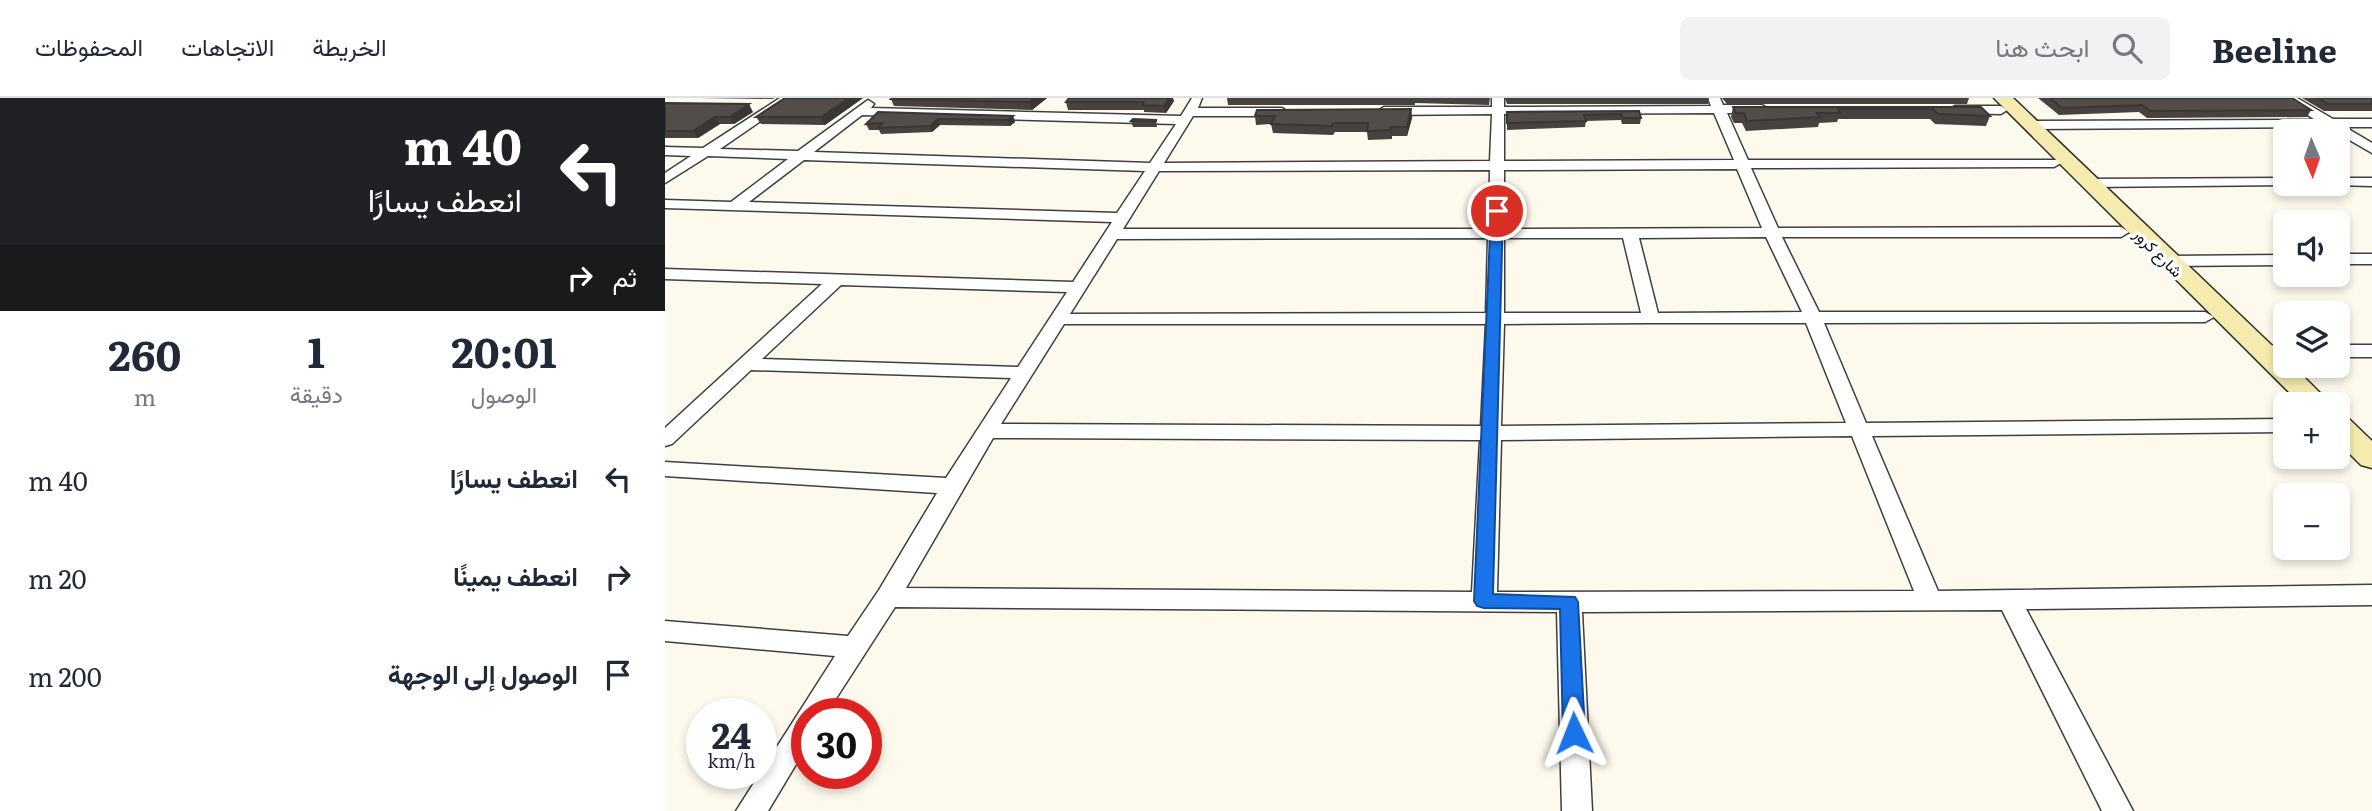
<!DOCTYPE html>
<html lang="ar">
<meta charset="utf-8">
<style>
body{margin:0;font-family:Literata,Vazirmatn,serif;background:#f2f2f3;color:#1f2937;direction:rtl;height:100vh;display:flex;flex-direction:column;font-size:26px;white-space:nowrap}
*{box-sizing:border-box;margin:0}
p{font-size:23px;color:#747a83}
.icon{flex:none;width:38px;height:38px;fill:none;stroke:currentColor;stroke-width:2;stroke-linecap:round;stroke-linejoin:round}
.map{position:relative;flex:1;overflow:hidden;direction:ltr}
.panel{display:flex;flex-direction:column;background:#fff;width:665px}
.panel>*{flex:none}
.guide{background:#202124;color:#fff;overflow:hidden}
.needle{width:46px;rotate:178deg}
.buttons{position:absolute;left:1608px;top:21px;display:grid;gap:14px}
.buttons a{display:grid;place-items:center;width:77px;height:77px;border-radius:10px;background:#fff;box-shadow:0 4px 10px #0003;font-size:35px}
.speed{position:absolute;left:21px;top:600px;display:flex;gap:14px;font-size:35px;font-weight:700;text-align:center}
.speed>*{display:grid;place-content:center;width:91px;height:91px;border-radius:50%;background:#fff;box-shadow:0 4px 10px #0003;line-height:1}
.speed small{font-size:18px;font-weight:400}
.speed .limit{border:10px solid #d22;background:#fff;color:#111}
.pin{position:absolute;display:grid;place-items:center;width:60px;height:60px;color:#fff;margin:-30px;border:4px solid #fff;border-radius:50%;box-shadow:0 2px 7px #0007}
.me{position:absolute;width:77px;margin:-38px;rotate:358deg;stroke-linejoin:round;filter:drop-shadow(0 0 5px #0008)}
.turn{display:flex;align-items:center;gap:24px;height:147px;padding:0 28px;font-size:32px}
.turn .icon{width:91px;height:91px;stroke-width:2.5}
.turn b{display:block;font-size:49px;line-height:60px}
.then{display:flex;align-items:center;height:66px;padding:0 28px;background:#0003;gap:14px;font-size:26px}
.eta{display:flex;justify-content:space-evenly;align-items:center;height:119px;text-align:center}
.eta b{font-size:42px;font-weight:700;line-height:49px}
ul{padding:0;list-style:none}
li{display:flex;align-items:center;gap:21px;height:98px;padding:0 28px}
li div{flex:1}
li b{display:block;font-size:26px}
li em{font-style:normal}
header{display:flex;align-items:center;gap:42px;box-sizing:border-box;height:98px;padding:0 35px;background:#fff;border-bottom:2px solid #e0e1e3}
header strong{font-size:33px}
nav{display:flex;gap:38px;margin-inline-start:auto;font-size:24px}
.search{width:490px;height:63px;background:#f2f2f3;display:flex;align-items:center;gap:18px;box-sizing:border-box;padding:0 24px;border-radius:10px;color:#747a83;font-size:26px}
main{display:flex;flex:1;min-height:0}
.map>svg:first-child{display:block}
</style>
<header>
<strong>Beeline</strong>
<div class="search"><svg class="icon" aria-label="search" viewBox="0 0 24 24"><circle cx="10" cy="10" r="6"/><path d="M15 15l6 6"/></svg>ابحث هنا</div>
<nav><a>الخريطة</a><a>الاتجاهات</a><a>المحفوظات</a></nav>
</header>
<main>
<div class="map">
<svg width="1707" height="713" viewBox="0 0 1707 713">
<rect width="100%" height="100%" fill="#fdf9ec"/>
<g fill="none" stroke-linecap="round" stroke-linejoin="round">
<defs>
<g id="street">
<path d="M115 0H129L55 51 133 53 203 2 209 6 206 10 516 18 527 0H537L533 10H617L623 14 617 18H528L499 65 825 63 827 16 719 17 713 13 719 9H827V0H839V9L1046 8 1043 0H1055L1058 7H1097L1103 11 1097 15H1062L1083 62H1394L1396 65 1389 69 1086 70 1113 130 1456 129 1464 134 1456 139H1117L1154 214H1540L1549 219 1540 224 1159 225 1201 325 1620 321V334L1207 338 1273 493 1707 487V507L1361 511 1468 713H1437L1337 512 917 514 927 713H897L892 514 230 509 161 616H142V648L103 713H71L170 558 0 543V523L183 538 214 492 272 395 0 378V364L281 380 346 280 86 272 7 346 0 348V330L157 186 0 181V171L408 184 447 124 0 110V102L66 104 123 61 43 58 0 85V75L26 58 0 57V49L38 50ZM1049 15 1069 62 839 63V16ZM197 17 511 26 485 65 149 54ZM139 62 480 73 452 115 84 104ZM1072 71 1097 130 839 131V72ZM825 72 824 131H458L494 73ZM1101 139 1137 214 993 215 974 140ZM823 140 821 215 405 216 452 141ZM839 140H958L976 215H839ZM176 187 402 194 353 269 97 261ZM982 225H1141L1181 325 836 328 839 226ZM399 226H821L816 328 336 326ZM1187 338 1249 493 832 494 836 342ZM328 340 815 342 807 494 241 490Z"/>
<path d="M1618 0H1632L1668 21H1707V29H1680L1707 45V55L1662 29 1366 31 1360 27 1366 23 1650 22Z"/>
<path d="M1290 8H1336L1342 12 1336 16 1286 15 1284 12Z"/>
<path d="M1620 80V86L1625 87 1424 89 1417 85 1424 81Z"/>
<path d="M1673 80H1707V88L1668 87 1673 86Z"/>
<rect x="1673" y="156" width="34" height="10"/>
<path d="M1620 157V167L1503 168 1495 163 1503 158Z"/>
<path d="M1598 247 1620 248V258L1591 257 1589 253 1591 249Z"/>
<rect x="1673" y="247" width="34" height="12"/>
</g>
<g id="secondary">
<path d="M1329 0H1348L1620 260V268H1628L1666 306H1636Z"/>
<path d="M1673 318 1683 320 1707 343V370L1696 367 1673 344Z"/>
</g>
</defs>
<use href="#street" stroke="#3f3f3f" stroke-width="3"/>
<use href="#secondary" stroke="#2e2e2e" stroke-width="3"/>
<use href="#street" fill="#fff" fill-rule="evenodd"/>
<use href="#secondary" fill="#f6ebaf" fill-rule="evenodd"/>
</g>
<g fill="#47423f">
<path d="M34 0H110L107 1Z"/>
<path d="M120 0H198L160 27 96 26 91 19Z"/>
<path d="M227 0H382L367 12 229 8 226 1Z"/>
<path d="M562 0H825L824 7 750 5V7H563Z"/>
<path d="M840 0H1044L1043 6H842Z"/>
<path d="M1057 0H1304L1302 6H1062Z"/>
<path d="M1373 0H1627L1646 12 1642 19 1482 20 1474 14 1394 17Z"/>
<path d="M1637 0H1707V13H1659Z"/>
<path d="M509 3 501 15 479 14V12H403L401 4Z"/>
<path d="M0 5 88 14 69 26H55L33 40H0Z"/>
<path d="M1068 9H1316L1325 18 1321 28 1270 26 1265 21H1173L1172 24 1154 25 1153 29 1081 33 1077 25H1069L1066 19Z"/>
<path d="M746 11 747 20 742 38H727V41L703 42 702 34H670L668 37 608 35 606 26 591 27 590 18Z"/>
<path d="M974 13 976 20 975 26H957L956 22 921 23 920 29 842 32V14Z"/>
<path d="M213 14 348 18 350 24 345 28 275 27 267 34 216 36 214 32H204L201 26Z"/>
<path d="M491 22 492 29H468L466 23Z"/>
</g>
<g fill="#3a3633">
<path d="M184 0H198L160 27 156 19Z"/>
<path d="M370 0H382L367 12 364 4Z"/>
<path d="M504 0H508L509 3 501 15 499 8Z"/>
<path d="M84 6 88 14 69 26 65 19Z"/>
<path d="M746 11 747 20 742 38V29Z"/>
<path d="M348 18 350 24 345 28 343 22Z"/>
<path d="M50 19 55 26 33 40 28 33Z"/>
<path d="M273 21 275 27 267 34 265 28Z"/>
</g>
<g fill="#534d49" stroke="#3a3633" stroke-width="2">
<path d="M120 0H184L156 19H91Z"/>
<path d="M227 0H370L364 4 226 1Z"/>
<path d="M404 0H504L499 8 477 7 479 4H401Z"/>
<path d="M1385 0H1627L1646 12 1485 13 1477 7 1397 10Z"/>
<path d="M1653 0H1707V6H1663Z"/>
<path d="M0 5 84 6 65 19H50L28 33H0Z"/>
<path d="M1068 9H1316L1325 18 1273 16 1268 11H1173L1175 15H1152L1155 19 1082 23 1079 15H1071Z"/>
<path d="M746 11 742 29H726V32L702 33 703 25H668L667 28 606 26 610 18H590L592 12Z"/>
<path d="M974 13 976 20H958L956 16 919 17 921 23 842 25V14Z"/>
<path d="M213 14 348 18 343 22 273 21 265 28 213 30 218 25 201 26Z"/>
<path d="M468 21 491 22V23H466Z"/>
</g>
<path fill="#1a73e8" stroke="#114b97" stroke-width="2" d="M832 109 838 113 828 496 910 499 913 504 920 635 916 641 909 644 901 641 898 635 895 511 819 510 812 508 809 503 826 113Z"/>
<g text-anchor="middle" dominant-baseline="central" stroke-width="7" stroke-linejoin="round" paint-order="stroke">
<g font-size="16" fill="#0c0c0c" stroke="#fff">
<text transform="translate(1494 154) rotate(45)">شارع كرور</text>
</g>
</g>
</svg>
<div class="buttons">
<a><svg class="needle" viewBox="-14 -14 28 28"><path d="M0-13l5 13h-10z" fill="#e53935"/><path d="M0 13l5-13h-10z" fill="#747a83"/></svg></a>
<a><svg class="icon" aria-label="sound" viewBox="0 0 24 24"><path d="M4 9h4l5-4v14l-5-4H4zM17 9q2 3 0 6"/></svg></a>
<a><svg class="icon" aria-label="layers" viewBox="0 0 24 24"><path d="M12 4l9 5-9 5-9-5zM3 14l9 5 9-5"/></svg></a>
<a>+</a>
<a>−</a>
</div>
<div class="speed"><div>24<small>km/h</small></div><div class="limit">30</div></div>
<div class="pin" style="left:832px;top:113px;background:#d93025"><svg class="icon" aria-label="arrive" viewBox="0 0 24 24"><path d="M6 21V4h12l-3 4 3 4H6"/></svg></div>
<svg class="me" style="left:909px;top:635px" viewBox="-20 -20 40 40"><path d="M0-17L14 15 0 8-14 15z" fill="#1a73e8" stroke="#fff" stroke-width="4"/></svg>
</div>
<section class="panel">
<div class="guide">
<div class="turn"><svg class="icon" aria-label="left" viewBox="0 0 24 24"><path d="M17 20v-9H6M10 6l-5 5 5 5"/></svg><div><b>40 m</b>انعطف يسارًا</div></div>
<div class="then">ثم<svg class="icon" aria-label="right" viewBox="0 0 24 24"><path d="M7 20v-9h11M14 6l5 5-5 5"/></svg></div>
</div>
<div class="eta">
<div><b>20:01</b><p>الوصول</p></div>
<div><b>1</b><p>دقيقة</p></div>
<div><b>260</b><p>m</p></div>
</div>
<ul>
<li><svg class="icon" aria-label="left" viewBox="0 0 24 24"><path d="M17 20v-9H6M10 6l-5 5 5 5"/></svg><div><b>انعطف يسارًا</b></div><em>40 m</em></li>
<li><svg class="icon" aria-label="right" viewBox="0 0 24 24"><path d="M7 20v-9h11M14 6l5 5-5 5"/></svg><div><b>انعطف يمينًا</b></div><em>20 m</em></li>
<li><svg class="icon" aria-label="arrive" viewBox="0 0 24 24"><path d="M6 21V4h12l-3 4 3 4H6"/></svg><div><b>الوصول إلى الوجهة</b></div><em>200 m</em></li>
</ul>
</section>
</main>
